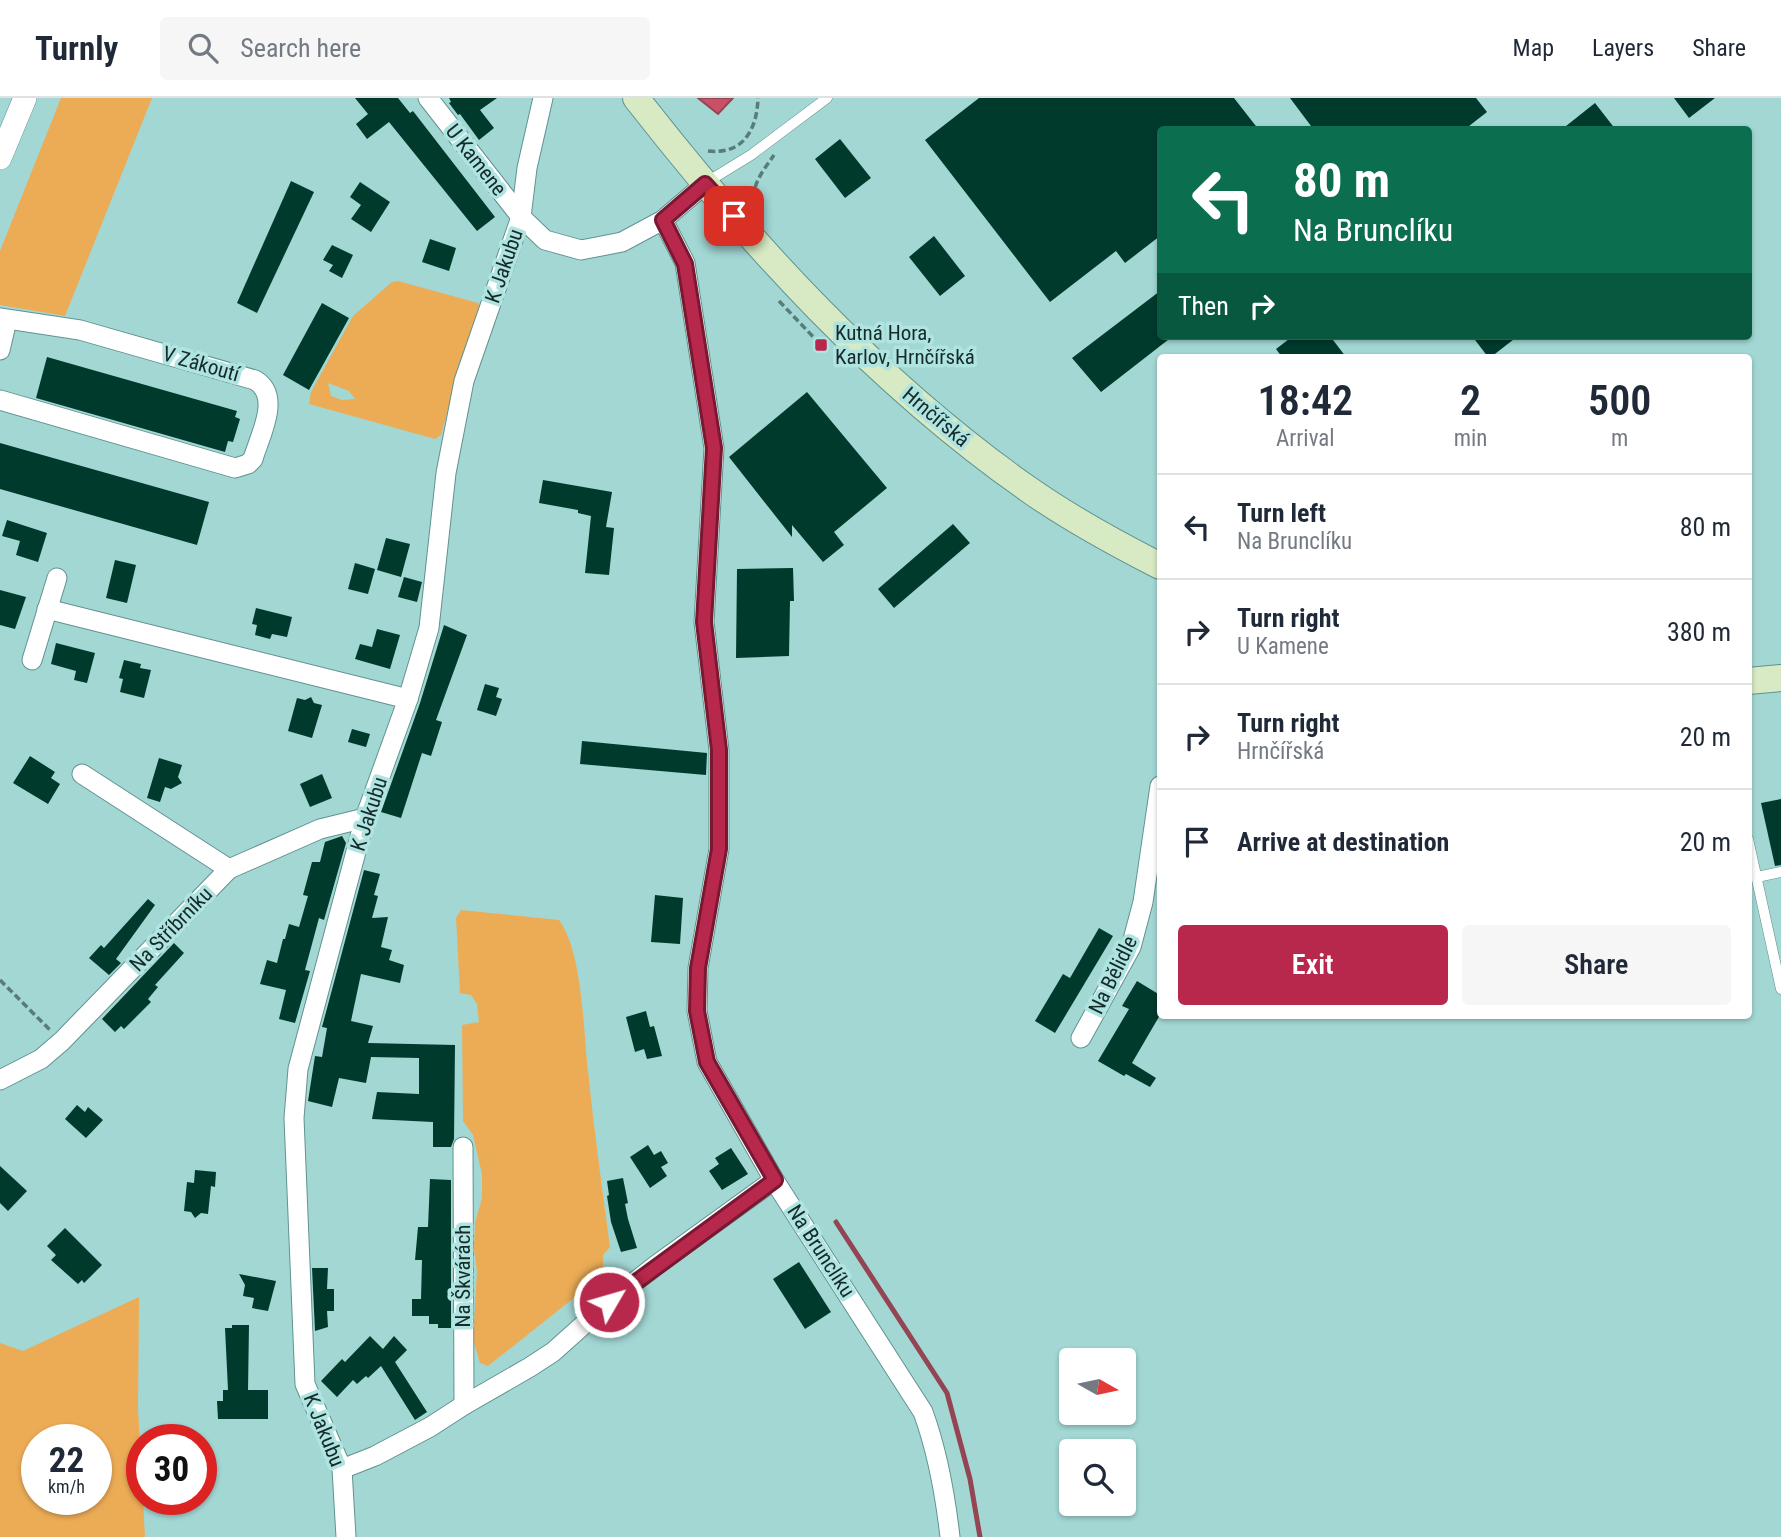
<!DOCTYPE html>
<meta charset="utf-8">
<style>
body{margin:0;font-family:"Roboto Condensed",sans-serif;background:#f6f6f7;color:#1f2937;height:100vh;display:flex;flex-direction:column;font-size:26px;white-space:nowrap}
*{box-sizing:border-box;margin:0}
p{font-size:23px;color:#747a83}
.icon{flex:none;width:38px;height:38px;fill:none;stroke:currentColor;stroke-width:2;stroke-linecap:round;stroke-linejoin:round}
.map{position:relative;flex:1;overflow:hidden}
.panel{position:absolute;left:1157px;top:256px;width:595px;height:665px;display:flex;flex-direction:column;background:#fff;border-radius:7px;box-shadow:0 2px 5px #0004}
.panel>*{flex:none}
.top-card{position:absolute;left:1157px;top:28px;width:595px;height:214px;border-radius:7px;box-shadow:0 2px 5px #0004;background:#0b6e4f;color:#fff;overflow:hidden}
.needle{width:46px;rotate:99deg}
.fabs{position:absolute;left:1059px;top:1250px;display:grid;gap:14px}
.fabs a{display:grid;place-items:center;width:77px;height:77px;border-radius:7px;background:#fff;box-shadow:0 2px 5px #0004;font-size:35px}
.speed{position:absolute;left:21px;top:1326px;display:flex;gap:14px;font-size:35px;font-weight:700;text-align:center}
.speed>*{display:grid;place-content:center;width:91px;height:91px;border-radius:50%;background:#fff;box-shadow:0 2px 5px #0004;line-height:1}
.speed small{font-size:18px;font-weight:400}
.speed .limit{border:10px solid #d22;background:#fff;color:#111}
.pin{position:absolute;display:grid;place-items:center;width:60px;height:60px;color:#fff;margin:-30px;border-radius:14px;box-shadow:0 4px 10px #0006}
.me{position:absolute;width:77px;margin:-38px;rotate:52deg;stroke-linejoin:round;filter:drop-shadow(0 0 5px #0008)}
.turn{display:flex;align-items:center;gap:24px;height:147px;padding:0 21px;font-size:32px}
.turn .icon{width:91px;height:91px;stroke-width:2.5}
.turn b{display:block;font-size:49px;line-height:60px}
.then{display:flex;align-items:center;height:66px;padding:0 21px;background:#0003;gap:14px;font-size:26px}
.eta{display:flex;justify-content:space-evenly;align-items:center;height:119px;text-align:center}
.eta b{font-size:42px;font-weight:600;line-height:49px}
.primary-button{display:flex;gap:14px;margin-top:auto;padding:14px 21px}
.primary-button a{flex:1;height:80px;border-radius:7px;background:#b8274c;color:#fff;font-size:28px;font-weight:600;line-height:80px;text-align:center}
.primary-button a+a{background:#f6f6f7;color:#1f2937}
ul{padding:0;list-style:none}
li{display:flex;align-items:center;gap:21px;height:105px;padding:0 21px;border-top:2px solid #e0e1e3}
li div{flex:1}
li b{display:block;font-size:26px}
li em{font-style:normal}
header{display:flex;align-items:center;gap:42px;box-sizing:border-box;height:98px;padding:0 35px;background:#fff;border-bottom:2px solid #e0e1e3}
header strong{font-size:33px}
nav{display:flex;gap:38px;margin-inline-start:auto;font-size:24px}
.search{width:490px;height:63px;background:#f6f6f7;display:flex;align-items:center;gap:18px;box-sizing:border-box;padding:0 24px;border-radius:7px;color:#747a83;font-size:26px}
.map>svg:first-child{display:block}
</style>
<header>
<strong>Turnly</strong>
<div class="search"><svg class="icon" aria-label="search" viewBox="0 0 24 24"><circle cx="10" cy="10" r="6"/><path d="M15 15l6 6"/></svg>Search here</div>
<nav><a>Map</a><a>Layers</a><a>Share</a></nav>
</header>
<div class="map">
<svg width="1781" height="1439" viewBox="0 0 1781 1439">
<rect width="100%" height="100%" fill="#a2d7d4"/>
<g fill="#ecac56" fill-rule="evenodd">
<path d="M61 0H152L65 218 0 207V153Z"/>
<path d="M398 183 478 205 480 210 463 258 441 337 435 341 309 306 311 294 353 218 392 184ZM328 285 349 293 355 301 342 302 331 298Z"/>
<path d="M461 812 559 822C583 855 583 931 588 973 594 1032 602 1090 610 1149L603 1157V1171L599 1180 488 1268 480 1265 473 1242 477 1174 474 1151 475 1125 482 1100V1076L473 1037 463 1023 462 927 479 924 477 906 471 897 460 895 456 820Z"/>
<path d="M139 1199 138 1310 145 1439H0V1245L23 1253ZM37 1342H96V1402H37Z"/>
</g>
<path fill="#ca5066" stroke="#944554" stroke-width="2" d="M698 0H733L718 16Z"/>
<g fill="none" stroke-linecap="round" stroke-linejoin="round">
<path stroke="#944554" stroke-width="5" d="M836 1124 947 1295 970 1381 980 1439"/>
</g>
<g fill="#003a2d">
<path d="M355 0H398L410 15 413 13 495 119 477 133 389 24 367 41 356 26 368 16Z"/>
<path d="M449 0H497L480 12 494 30 479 42 460 16 458 17 449 5 451 4Z"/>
<path d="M979 0H1234L1259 32H1160V138L1125 165 1116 153 1050 204 925 42Z"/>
<path d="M1290 0H1476L1487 14 1464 32H1314Z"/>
<path d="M1674 0H1715L1689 20Z"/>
<path d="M1595 5 1616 32H1561Z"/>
<path d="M840 41 871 80 845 100 815 61Z"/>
<path d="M291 83 314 94 257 215 237 205Z"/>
<path d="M360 84 390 104 371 134 351 121 361 107 350 99Z"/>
<path d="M934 138 965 178 940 198 909 159Z"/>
<path d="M430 141 456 150 449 173 422 164Z"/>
<path d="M332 147 353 157 342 180 329 173 333 167 323 162Z"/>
<path d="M1160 193V238H1173L1101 294 1072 260Z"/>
<path d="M322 205 349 220 309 292 283 277Z"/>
<path d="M1293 238H1330L1346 259H1282L1276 251Z"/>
<path d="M1472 238H1518L1491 259H1488Z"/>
<path d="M47 259 237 313 235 319 240 321 233 344 228 343 225 354 36 300Z"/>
<path d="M807 294 887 390 834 434 844 447 823 464 792 427V439L729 359Z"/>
<path d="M0 345 209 404 197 447 0 391Z"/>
<path d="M543 382 612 394 606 429 614 430 609 477 585 475 591 418 578 415V412L539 405Z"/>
<path d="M7 422 47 435 38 464 16 457 20 443 2 438Z"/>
<path d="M953 426 970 445 894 510 878 491Z"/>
<path d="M386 440 410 446 401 479 377 472Z"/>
<path d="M115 462 136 467 127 505 106 500Z"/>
<path d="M355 465 375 471 368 496 348 491Z"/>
<path d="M793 470 794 503H790L789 558 736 560 737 471Z"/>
<path d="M404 479 422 484 417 504 398 499Z"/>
<path d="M0 492 26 499 15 531 0 527Z"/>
<path d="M256 510 292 519 287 539 272 536 270 541 255 537 257 527 252 526Z"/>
<path d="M444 527 467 537 436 622 442 624 431 658 422 655 401 720 381 714 420 605Z"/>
<path d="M377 531 400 537 390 571 355 561 360 546 372 549Z"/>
<path d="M56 545 95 555 87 585 74 582 76 573 51 566Z"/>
<path d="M124 562 141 566 140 570 151 572 144 600 120 594 123 581 119 580Z"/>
<path d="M485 586 499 590 496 599 502 601 496 618 477 612Z"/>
<path d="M311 599 314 605 322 607 312 640 288 633 297 600 305 602Z"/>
<path d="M352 631 370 636 366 649 348 644Z"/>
<path d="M582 643 707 655 706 677 580 666Z"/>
<path d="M30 658 55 674 51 680 60 686 48 706 13 685Z"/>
<path d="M159 660 182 667 178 679 182 685 171 691 165 689 160 704 147 700Z"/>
<path d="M322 676 332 700 310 709 300 686Z"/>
<path d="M1781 701V767L1775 768 1761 705Z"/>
<path d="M342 738 346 745 324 822 319 820 305 872 310 873 295 925 279 921 286 892 260 886 267 862 277 865 283 841H285L289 826 299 829 308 798 303 797 312 764H320L325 744Z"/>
<path d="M364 772 380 776 374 797 378 798 372 820 388 819 381 849 392 852 389 862 404 867 400 885 361 876 351 923 373 928 368 945 455 947 454 1041 451 1049H433V1024L372 1021 377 994 419 996V960L371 959 366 985 339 980 332 1009 308 1003 315 958 322 959 327 930 322 929Z"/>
<path d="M655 797 683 800 680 846 651 844Z"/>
<path d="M148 801 155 807 116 861 121 865 109 877 89 860 101 847 104 850Z"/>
<path d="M1099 830 1113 838 1055 935 1035 923 1063 876 1070 880Z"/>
<path d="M174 845 184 855 155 887 158 889 148 901 151 904 124 931 121 928 115 934 102 921Z"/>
<path d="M1137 883 1160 897V917L1132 965 1156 980 1150 989 1126 976 1124 978 1098 963 1129 911 1122 908Z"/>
<path d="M646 913 650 929 654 928 662 958 647 961 644 951 635 954 626 919Z"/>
<path d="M77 1007 85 1014 88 1009 103 1022 86 1040 65 1021Z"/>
<path d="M648 1047 654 1057 661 1053 668 1065 661 1069 667 1078 650 1090 630 1059Z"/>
<path d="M731 1050 748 1076 722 1092 709 1073 719 1066 715 1060Z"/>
<path d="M0 1068 27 1093 8 1113 0 1105Z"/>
<path d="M195 1072 216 1074 215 1089 211 1088 208 1116 201 1115 195 1120 191 1114 184 1113 187 1084 194 1085Z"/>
<path d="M623 1080 628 1105 625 1106 628 1121 637 1150 621 1154 611 1124 607 1098 609 1097 607 1083Z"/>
<path d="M430 1081 451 1082V1230H438V1226H429V1218H412V1201H421L422 1162H415L418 1129H428Z"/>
<path d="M65 1130 102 1167 84 1185 82 1182 78 1186 51 1162 56 1157 47 1148Z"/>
<path d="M799 1164 831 1214 805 1231 773 1181Z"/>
<path d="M312 1170H328L327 1191H334V1213H327L328 1229 315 1233Z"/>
<path d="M239 1176 276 1183 268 1213 252 1210 254 1200 243 1198 245 1187Z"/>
<path d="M232 1227H249L248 1292H268V1321H218L217 1303H223V1292H228L225 1230H232Z"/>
<path d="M370 1238 383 1251 394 1238 407 1252 395 1264 427 1314 415 1322 381 1268 368 1280 366 1278 357 1286 353 1282 337 1299 321 1283 342 1261 345 1264Z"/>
</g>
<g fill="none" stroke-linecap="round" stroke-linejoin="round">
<defs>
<g id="service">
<path d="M707 84 751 57 827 0"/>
<path d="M1748 741 1781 891"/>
<path d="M1757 779 1781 774"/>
</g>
<g id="minor">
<path d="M428 0 521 119 545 142 581 152 622 144 663 122 705 86"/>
<path d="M663 122 685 165 714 350 704 524 719 652V751L698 870 697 913 707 964 774 1082 923 1314C938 1355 945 1395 950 1439"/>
<path d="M0 220 80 232 255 282C282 298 260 337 253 361L248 366 235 370 0 302"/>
<path d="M0 252 7 222"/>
<path d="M47 511 408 601"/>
<path d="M32 562 57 480"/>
<path d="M82 676 229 771"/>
<path d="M1081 940 1131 849 1143 804 1160 688"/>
<path d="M0 982 41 961 62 943 229 771 320 731 365 720"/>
<path d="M463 1049 464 1307"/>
<path d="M342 1371 375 1358 430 1329 464 1307 530 1269 553 1254 609 1204 655 1168 774 1082"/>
<path d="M346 1439 342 1371 305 1286 294 1020 298 971 365 720 408 601 429 530 446 375 464 283 521 119 527 70 543 0"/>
</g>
<path id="tertiary" d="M0 60 25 0"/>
<g id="secondary">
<path d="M636 0C749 145 877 285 1028 391 1069 420 1115 445 1160 468"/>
<path d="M1748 583 1781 580"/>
</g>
</defs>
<use href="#service" stroke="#609390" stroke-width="11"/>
<use href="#minor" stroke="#609390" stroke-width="21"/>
<use href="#tertiary" stroke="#609390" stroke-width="24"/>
<use href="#secondary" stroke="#609390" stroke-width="28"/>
<g stroke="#587c7a" stroke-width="3.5" stroke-dasharray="7 3.5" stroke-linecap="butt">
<path d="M708 53C743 57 757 32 758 0"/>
<path d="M755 110C749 89 763 73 774 57"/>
<path d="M779 203 821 247"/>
<path d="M0 882 50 932"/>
</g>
<use href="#service" stroke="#fff" stroke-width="10"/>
<use href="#minor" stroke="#fff" stroke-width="19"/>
<use href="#tertiary" stroke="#fff" stroke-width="23"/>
<use href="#secondary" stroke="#d7eac4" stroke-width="26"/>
</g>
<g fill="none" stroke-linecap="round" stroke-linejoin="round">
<defs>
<path id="route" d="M609 1204 775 1082 707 964 697 913 698 870 719 751V652L704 524 714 350 685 166 663 122 705 86 734 118"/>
</defs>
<use href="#route" stroke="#781931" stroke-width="18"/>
<use href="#route" stroke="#b8274c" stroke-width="12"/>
</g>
<rect fill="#b8274c" stroke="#afe4e1" stroke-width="2.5" x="814" y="240" width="14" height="14" rx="3.5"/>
<g text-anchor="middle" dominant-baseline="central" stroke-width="7" stroke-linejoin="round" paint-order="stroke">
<g font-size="21" fill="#152a29" stroke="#afe4e1">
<text transform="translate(476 62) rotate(52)">U Kamene</text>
<text transform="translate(504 168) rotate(-71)">K Jakubu</text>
<text transform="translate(201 266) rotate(16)">V Zákoutí</text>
<text transform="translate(936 319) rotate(40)">Hrnčířská</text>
<text transform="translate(369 716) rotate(-72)">K Jakubu</text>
<text transform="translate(171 831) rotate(-46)">Na Stříbrníku</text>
<text transform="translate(1113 877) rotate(-64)">Na Bělidle</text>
<text transform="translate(821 1153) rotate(57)">Na Brunclíku</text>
<text transform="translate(463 1178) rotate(-90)">Na Škvárách</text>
<text transform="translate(324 1332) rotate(68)">K Jakubu</text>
</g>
<g font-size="21" fill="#152a29" stroke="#afe4e1" text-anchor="start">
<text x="835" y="235">Kutná Hora,<tspan x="835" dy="24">Karlov, Hrnčířská</tspan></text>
</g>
</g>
</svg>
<div class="fabs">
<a><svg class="needle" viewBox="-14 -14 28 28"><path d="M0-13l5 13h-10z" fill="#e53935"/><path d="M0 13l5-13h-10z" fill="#747a83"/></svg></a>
<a><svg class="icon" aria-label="search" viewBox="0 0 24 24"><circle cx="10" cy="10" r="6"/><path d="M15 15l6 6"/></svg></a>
</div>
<div class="speed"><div>22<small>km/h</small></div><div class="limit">30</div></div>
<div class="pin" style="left:734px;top:118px;background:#d93025"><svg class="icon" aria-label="arrive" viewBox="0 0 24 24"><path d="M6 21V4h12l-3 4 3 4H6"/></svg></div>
<svg class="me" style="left:609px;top:1204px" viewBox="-20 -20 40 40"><circle r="17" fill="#b8274c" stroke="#fff" stroke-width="3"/><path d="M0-11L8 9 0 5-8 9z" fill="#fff"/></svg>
<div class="top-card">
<div class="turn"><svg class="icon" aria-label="left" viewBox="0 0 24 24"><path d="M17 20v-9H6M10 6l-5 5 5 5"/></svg><div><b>80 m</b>Na Brunclíku</div></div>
<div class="then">Then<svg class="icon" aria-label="right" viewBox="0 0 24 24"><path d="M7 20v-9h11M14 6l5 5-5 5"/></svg></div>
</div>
<section class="panel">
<div class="eta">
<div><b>18:42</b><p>Arrival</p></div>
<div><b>2</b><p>min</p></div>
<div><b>500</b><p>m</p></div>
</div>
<ul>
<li><svg class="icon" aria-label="left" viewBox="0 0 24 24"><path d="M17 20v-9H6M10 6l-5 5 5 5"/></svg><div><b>Turn left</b><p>Na Brunclíku</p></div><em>80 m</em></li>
<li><svg class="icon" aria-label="right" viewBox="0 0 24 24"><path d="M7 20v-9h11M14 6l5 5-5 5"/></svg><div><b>Turn right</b><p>U Kamene</p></div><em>380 m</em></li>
<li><svg class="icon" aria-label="right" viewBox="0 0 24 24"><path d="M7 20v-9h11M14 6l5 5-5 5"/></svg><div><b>Turn right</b><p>Hrnčířská</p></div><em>20 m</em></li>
<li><svg class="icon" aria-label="arrive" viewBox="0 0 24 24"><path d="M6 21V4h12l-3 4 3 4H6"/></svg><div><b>Arrive at destination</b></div><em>20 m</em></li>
</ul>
<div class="primary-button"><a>Exit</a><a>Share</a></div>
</section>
</div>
